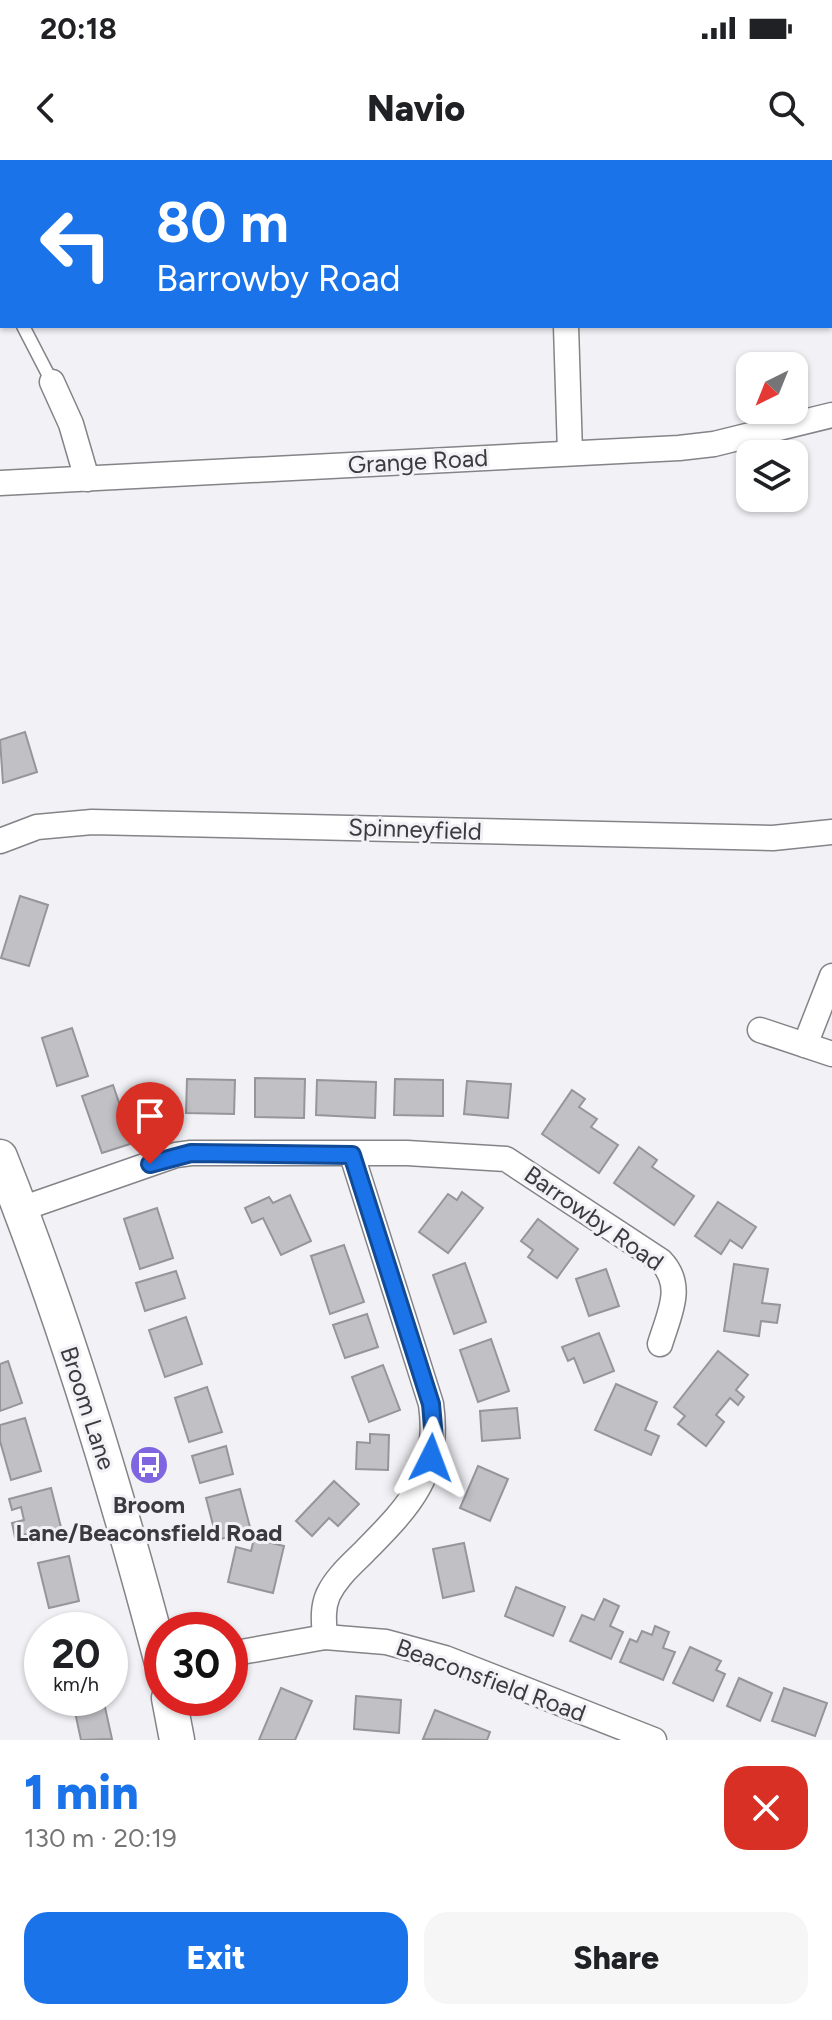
<!DOCTYPE html>
<meta charset="utf-8">
<style>
body{margin:0;font-family:Figtree,sans-serif;background:#f6f6f6;color:#202124;height:100vh;display:flex;flex-direction:column;font-size:30px;white-space:nowrap}
*{box-sizing:border-box;margin:0}
p{font-size:26px;color:#757577}
.icon{flex:none;width:44px;height:44px;fill:none;stroke:currentColor;stroke-width:2;stroke-linecap:round;stroke-linejoin:round}
.map{position:relative;height:1580px;overflow:hidden}
.drawer{display:flex;flex-direction:column;background:#fff;flex:1}
.drawer>*{flex:none}
.banner{position:absolute;left:0px;top:0px;width:832px;height:168px;box-shadow:0 2px 6px #0004;background:#1a73e8;color:#fff;overflow:hidden}
.needle{width:52px;rotate:223deg}
.tools{position:absolute;left:736px;top:192px;display:grid;gap:16px}
.tools a{display:grid;place-items:center;width:72px;height:72px;border-radius:16px;background:#fff;box-shadow:0 2px 6px #0004;font-size:40px}
.speed{position:absolute;left:24px;top:1452px;display:flex;gap:16px;font-size:40px;font-weight:700;text-align:center}
.speed>*{display:grid;place-content:center;width:104px;height:104px;border-radius:50%;background:#fff;box-shadow:0 2px 6px #0004;line-height:1}
.speed small{font-size:20px;font-weight:400}
.speed .limit{border:12px solid #d22;background:#fff;color:#111}
.pin{position:absolute;display:grid;place-items:center;width:68px;height:68px;color:#fff;margin:-82px -34px;border-radius:50% 50% 50% 0;rotate:-45deg;box-shadow:0 0 8px #0007}
.pin .icon{rotate:45deg}
.me{position:absolute;width:88px;margin:-44px;rotate:3deg;stroke-linejoin:round;filter:drop-shadow(0 0 6px #0008)}
.turn{display:flex;align-items:center;gap:28px;height:168px;padding:0 24px;font-size:36px}
.turn .icon{width:104px;height:104px;stroke-width:2.5}
.turn b{display:block;font-size:56px;line-height:68px}
.round{display:grid;place-items:center;flex:none;width:84px;height:84px;border-radius:24px;background:#f6f6f6}
.headline{display:flex;align-items:center;justify-content:space-between;height:136px;padding:0 24px}
h1{font-size:48px;font-weight:800;line-height:60px;color:#1a73e8}
.action{display:flex;gap:16px;margin-top:auto;padding:16px 24px}
.action a{flex:1;height:92px;border-radius:24px;background:#1a73e8;color:#fff;font-size:32px;font-weight:800;line-height:92px;text-align:center}
.action a+a{background:#f6f6f6;color:#202124}
.status{display:flex;justify-content:space-between;align-items:center;height:56px;padding:0 40px;background:#fff;direction:ltr}
.status svg{height:22px;fill:currentColor}
header{display:flex;justify-content:space-between;align-items:center;height:104px;padding:0 24px;background:#fff;font-size:36px;font-weight:800}
.map>svg:first-child{display:block}
</style>
<div class="status"><b>20:18</b><svg viewBox="0 0 49 12"><path d="M0 12V9h3v3zM5 12V6h3v6zM10 12V3h3v9zM15 12V0h3v12zM26 1h20v11H26zM47 4h2v5h-2z"/></svg></div>
<header><svg class="icon" aria-label="back" viewBox="0 0 24 24"><path d="M15 5l-7 7 7 7"/></svg>Navio<svg class="icon" aria-label="search" viewBox="0 0 24 24"><circle cx="10" cy="10" r="6"/><path d="M15 15l6 6"/></svg></header>
<div class="map">
<svg width="832" height="1580" viewBox="0 0 832 1580">
<rect width="100%" height="100%" fill="#f1f1f6"/>
<g fill="#c1c0c5" stroke="#96959a" stroke-width="2">
<path d="M0 0H40L2 2V17Z"/>
<path d="M81 0H190L81 2Z"/>
<path d="M25 572 37 612 3 623 0 580Z"/>
<path d="M20 736 48 745 29 806 1 798Z"/>
<path d="M72 868 88 916 57 926 42 878Z"/>
<path d="M255 918 305 919 304 958 255 957Z"/>
<path d="M187 919 235 920 234 954 186 953Z"/>
<path d="M395 919 443 920V956L394 955Z"/>
<path d="M317 920 376 922 375 958 316 955Z"/>
<path d="M467 921 511 924 508 958 464 954Z"/>
<path d="M113 925 133 983 102 993 82 936Z"/>
<path d="M572 930 585 939 579 947 597 959 591 967 618 985 599 1013 542 974Z"/>
<path d="M639 987 657 1000 652 1007 694 1036 674 1065 614 1023Z"/>
<path d="M462 1032 483 1048 448 1093 419 1072 448 1034 457 1040Z"/>
<path d="M290 1035 311 1081 281 1095 263 1058 252 1063 245 1048 269 1037 273 1043Z"/>
<path d="M718 1042 756 1067 742 1088 730 1080 721 1094 695 1076Z"/>
<path d="M157 1048 173 1098 140 1109 124 1059Z"/>
<path d="M538 1059 578 1089 557 1118 528 1097 533 1090 521 1081Z"/>
<path d="M344 1085 364 1142 330 1154 311 1096Z"/>
<path d="M465 1103 486 1162 454 1174 433 1115Z"/>
<path d="M734 1104 768 1109 762 1143 780 1145 777 1163 761 1161 759 1176 724 1171Z"/>
<path d="M606 1109 619 1146 589 1156 576 1119Z"/>
<path d="M176 1111 185 1138 145 1151 136 1123Z"/>
<path d="M367 1154 378 1187 345 1198 333 1165Z"/>
<path d="M186 1157 202 1204 165 1217 149 1170Z"/>
<path d="M599 1173 614 1211 584 1223 574 1198 568 1201 562 1187Z"/>
<path d="M491 1179 509 1231 478 1242 460 1190Z"/>
<path d="M718 1191 748 1215 736 1230 744 1237 738 1245 730 1238 716 1255 724 1262 706 1286 678 1264 685 1256 674 1247Z"/>
<path d="M8 1201 22 1243 0 1251V1204Z"/>
<path d="M383 1205 400 1250 369 1262 352 1217Z"/>
<path d="M616 1224 657 1242 645 1270 659 1276 651 1295 595 1270Z"/>
<path d="M207 1227 222 1272 189 1282 175 1238Z"/>
<path d="M517 1248 520 1278 482 1281 480 1251Z"/>
<path d="M25 1258 41 1311 11 1320 0 1281V1265Z"/>
<path d="M370 1274 389 1275 388 1310 356 1309 357 1282 370 1283Z"/>
<path d="M226 1286 233 1314 200 1323 192 1296Z"/>
<path d="M478 1306 508 1319 490 1361 460 1348Z"/>
<path d="M334 1321 359 1344 338 1366 329 1358 312 1376 296 1361Z"/>
<path d="M51 1328 63 1375 32 1383 30 1373 15 1377 12 1363 24 1360 21 1347 12 1350 9 1339Z"/>
<path d="M240 1329 251 1371 217 1380 206 1338Z"/>
<path d="M254 1379 284 1386 273 1433 228 1422 236 1387 251 1391Z"/>
<path d="M464 1383 474 1431 443 1438 433 1389Z"/>
<path d="M69 1396 79 1441 49 1448 38 1403Z"/>
<path d="M516 1427 565 1447 553 1476 505 1456Z"/>
<path d="M604 1439 619 1446 610 1466 623 1472 611 1499 570 1481 582 1455 594 1460Z"/>
<path d="M655 1466 669 1472 663 1488 675 1492 663 1520 620 1502 630 1479 637 1482 642 1471 652 1475Z"/>
<path d="M690 1487 721 1501 716 1510 725 1514 713 1541 673 1523Z"/>
<path d="M739 1518 772 1533 760 1561 727 1546Z"/>
<path d="M281 1528 312 1541 295 1580H259Z"/>
<path d="M784 1528 827 1543 815 1576 772 1561Z"/>
<path d="M356 1536 401 1540 399 1573 354 1569Z"/>
<path d="M72 1538H103L112 1579 81 1580Z"/>
<path d="M435 1550 490 1572 487 1580 423 1579Z"/>
</g>
<g fill="none" stroke-linecap="round" stroke-linejoin="round">
<defs>
<g id="service">
<path d="M218 0V2"/>
<path d="M0 101 2 90"/>
<path d="M0 121 2 125"/>
<path d="M23 166 52 222"/>
</g>
<g id="minor">
<path d="M561 0V2"/>
<path d="M566 166 570 293"/>
<path d="M52 222 71 264 87 319"/>
<path d="M0 323 679 288 714 284 832 255"/>
<path d="M0 681 37 667 92 662 773 678 832 672"/>
<path d="M760 870 832 894"/>
<path d="M805 885 832 816"/>
<path d="M21 1049 176 995 191 993H407L506 999 661 1101C685 1126 669 1154 660 1184"/>
<path d="M325 1477C324 1463 322 1449 328 1435 336 1418 350 1406 363 1393 410 1345 441 1315 431 1244L352 995"/>
<path d="M230 1494 325 1477 386 1482 445 1498 654 1580"/>
</g>
<g id="secondary">
<path d="M0 997C66 1162 117 1332 162 1503"/>
<path d="M169 1538 177 1580"/>
</g>
</defs>
<use href="#service" stroke="#848488" stroke-width="15"/>
<use href="#minor" stroke="#848488" stroke-width="27"/>
<use href="#secondary" stroke="#848488" stroke-width="37"/>
<use href="#service" stroke="#fff" stroke-width="12"/>
<use href="#minor" stroke="#fff" stroke-width="24"/>
<use href="#secondary" stroke="#fff" stroke-width="34"/>
</g>
<g fill="none" stroke-linecap="round" stroke-linejoin="round">
<defs>
<path id="route" d="M150 1004 191 993 352 995 431 1244 434 1279 431 1298"/>
</defs>
<use href="#route" stroke="#114b97" stroke-width="20"/>
<use href="#route" stroke="#1a73e8" stroke-width="14"/>
</g>
<defs>
<symbol id="bus-disc" viewBox="-11 -11 22 22"><circle r="9.5" fill="#8065e1" stroke="#f1f1f6"/><path d="M-5-6H5V4H4V6H2V4H-2V6H-4V4H-5ZM-3.5-4V0h7V-4ZM-3.5 1.2v1.5H-2V1.2ZM2 1.2v1.5H3.5V1.2Z" fill="#fff"/></symbol>
</defs>
<g fill-rule="evenodd">
<use href="#bus-disc" x="127" y="1283" width="44" height="44"/>
</g>
<g text-anchor="middle" dominant-baseline="central" stroke-width="6" stroke-linejoin="round" paint-order="stroke">
<g font-size="24" fill="#3b3a3c" stroke="#f1f1f6">
<text transform="translate(418 301) rotate(-3)">Grange Road</text>
<text transform="translate(415 669) rotate(2)">Spinneyfield</text>
<text transform="translate(594 1058) rotate(35)">Barrowby Road</text>
<text transform="translate(88 1248) rotate(72)">Broom Lane</text>
<text transform="translate(491 1520) rotate(20)">Beaconsfield Road</text>
</g>
<g font-size="24" font-weight="bold" fill="#3b3a3c" stroke="#f1f1f6">
<text x="149" y="1344">Broom<tspan x="149" dy="28">Lane/Beaconsfield Road</tspan></text>
</g>
</g>
</svg>
<div class="tools">
<a><svg class="needle" viewBox="-14 -14 28 28"><path d="M0-13l5 13h-10z" fill="#e53935"/><path d="M0 13l5-13h-10z" fill="#757577"/></svg></a>
<a><svg class="icon" aria-label="layers" viewBox="0 0 24 24"><path d="M12 4l9 5-9 5-9-5zM3 14l9 5 9-5"/></svg></a>
</div>
<div class="speed"><div>20<small>km/h</small></div><div class="limit">30</div></div>
<div class="pin" style="left:150px;top:1004px;background:#d93025"><svg class="icon" aria-label="arrive" viewBox="0 0 24 24"><path d="M6 21V4h12l-3 4 3 4H6"/></svg></div>
<svg class="me" style="left:431px;top:1298px" viewBox="-20 -20 40 40"><path d="M0-17L14 15 0 8-14 15z" fill="#1a73e8" stroke="#fff" stroke-width="4"/></svg>
<div class="banner">
<div class="turn"><svg class="icon" aria-label="left" viewBox="0 0 24 24"><path d="M17 20v-9H6M10 6l-5 5 5 5"/></svg><div><b>80 m</b>Barrowby Road</div></div>
</div>
</div>
<section class="drawer">
<div class="headline"><div><h1>1 min</h1><p>130 m · 20:19</p></div><a class="round" style="background:#d93025;color:#fff"><svg class="icon" aria-label="close" viewBox="0 0 24 24"><path d="M6 6l12 12M18 6L6 18"/></svg></a></div>
<div class="action"><a>Exit</a><a>Share</a></div>
</section>
